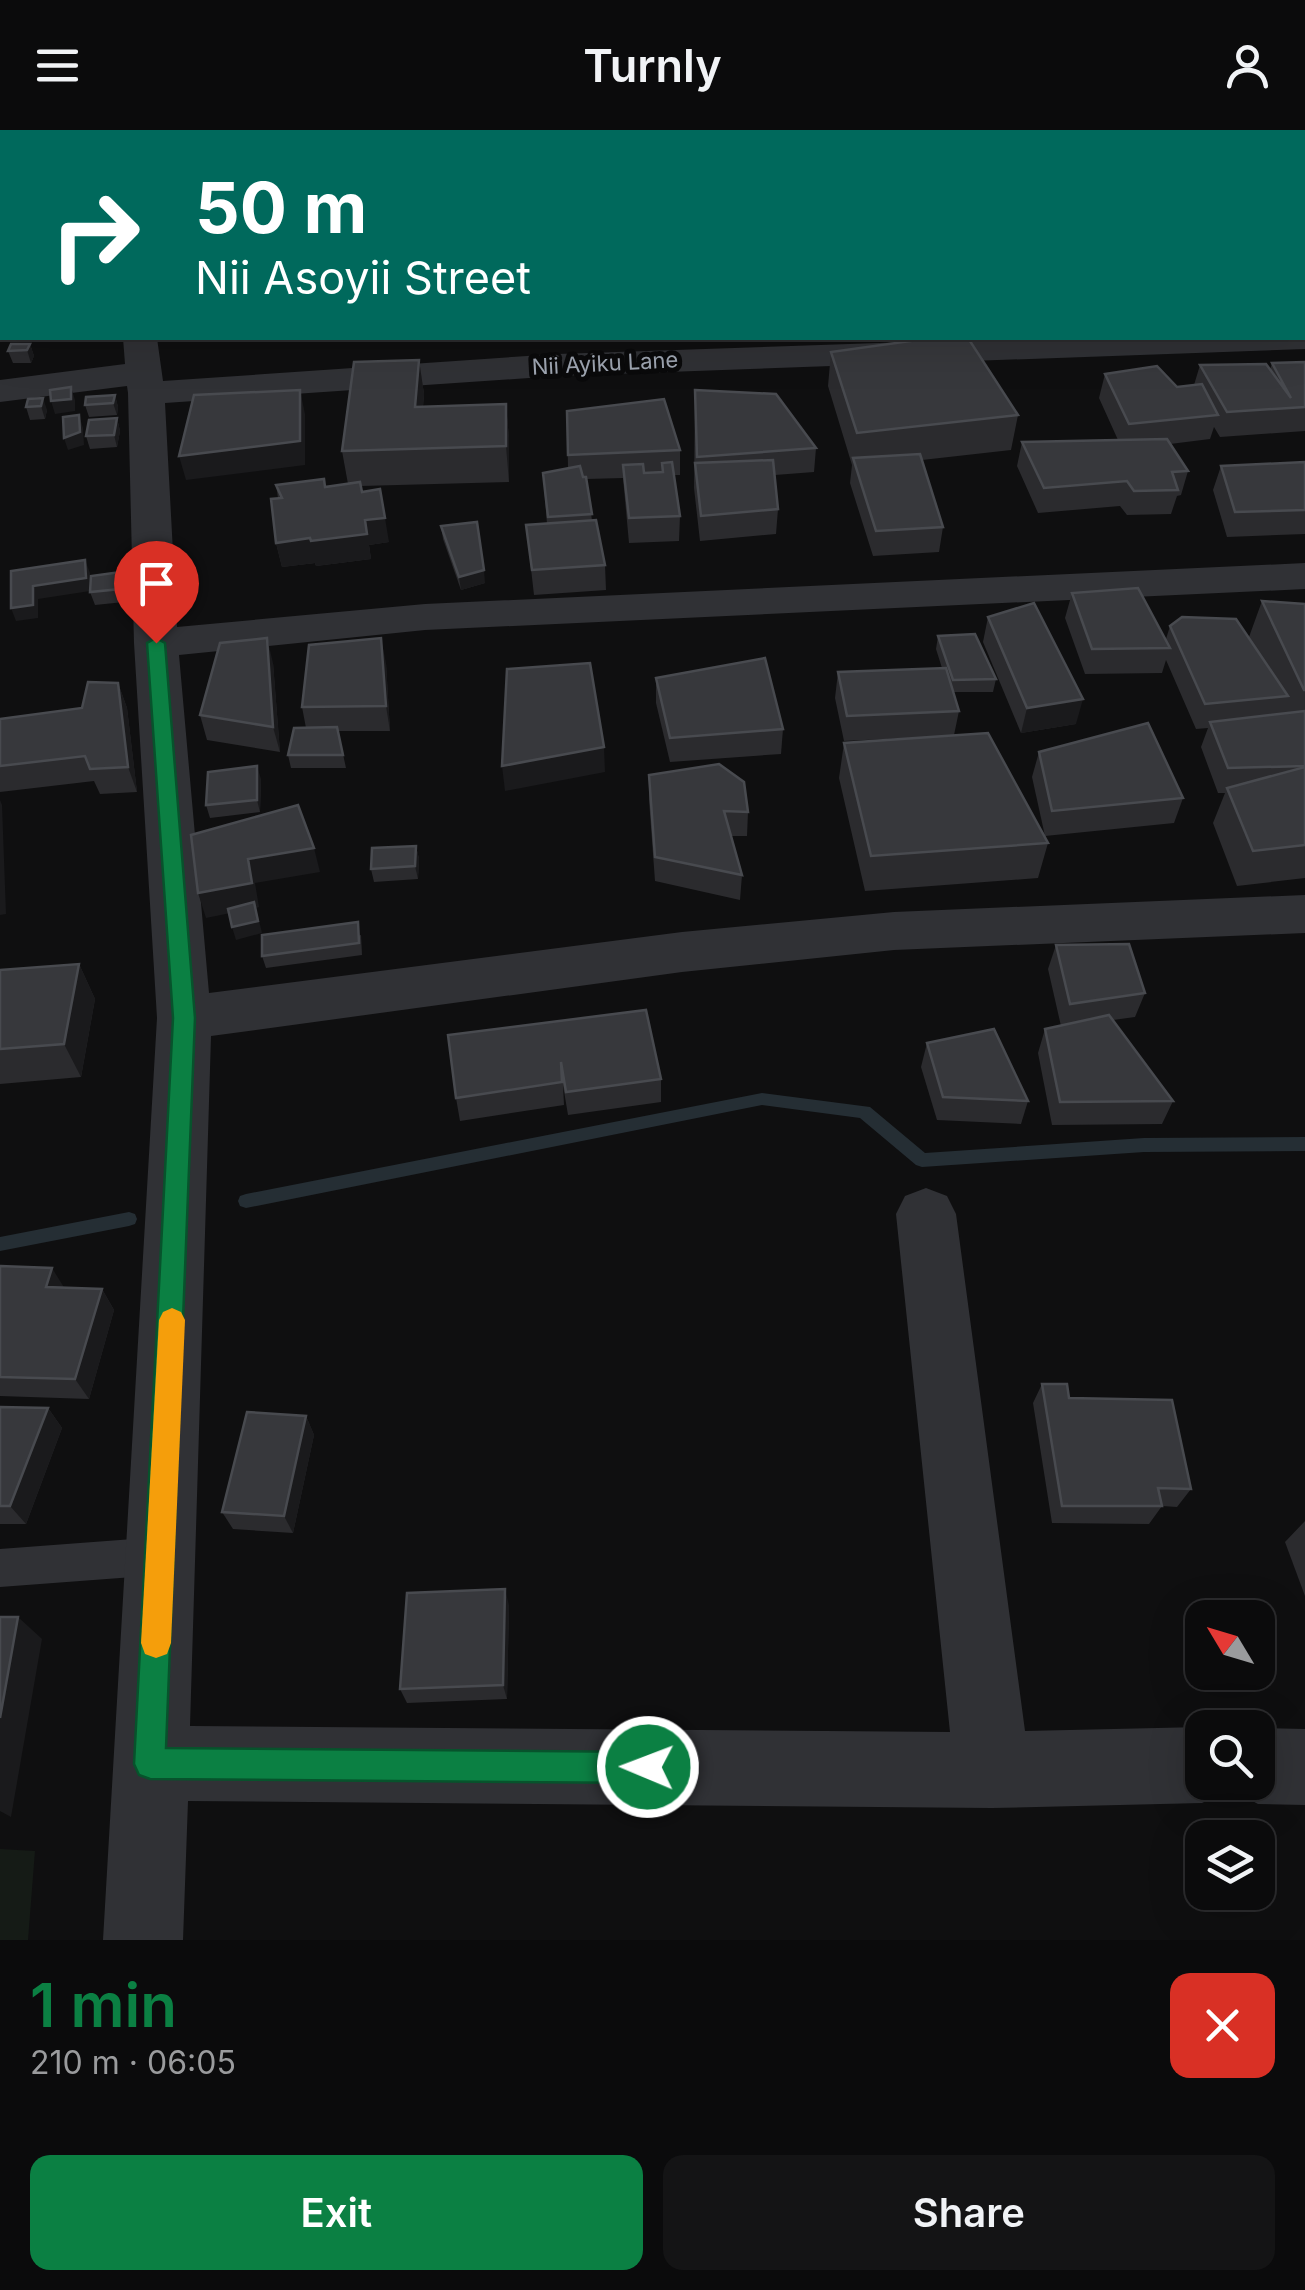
<!DOCTYPE html>
<meta charset="utf-8">
<style>
body{margin:0;font-family:Inter,sans-serif;background:#141415;color:#f1f3f6;height:100vh;display:flex;flex-direction:column;font-size:38px;white-space:nowrap}
*{box-sizing:border-box;margin:0}
p{font-size:32px;color:#9a9b9d}
.icon{flex:none;width:55px;height:55px;fill:none;stroke:currentColor;stroke-width:2;stroke-linecap:round;stroke-linejoin:round}
.map{position:relative;height:1810px;overflow:hidden}
.side{display:flex;flex-direction:column;background:#0b0b0c;flex:1}
.side>*{flex:none}
.top-card{position:absolute;left:0px;top:0px;width:1305px;height:210px;box-shadow:0 10px 40px #0002,0 0 0 2px #2b2b2d;background:#00695c;color:#fff;overflow:hidden}
.needle{width:65px;rotate:308deg}
.fabs{position:absolute;left:1185px;top:1470px;display:grid;gap:20px}
.fabs a{display:grid;place-items:center;width:90px;height:90px;border-radius:20px;background:#0b0b0c;box-shadow:0 10px 40px #0002,0 0 0 2px #2b2b2d;font-size:50px}
.pin{position:absolute;display:grid;place-items:center;width:85px;height:85px;color:#fff;margin:-102px -42px;border-radius:50% 50% 50% 0;rotate:-45deg;box-shadow:0 0 10px #0007}
.pin .icon{rotate:45deg}
.me{position:absolute;width:110px;margin:-55px;rotate:271deg;stroke-linejoin:round;filter:drop-shadow(0 0 8px #0008)}
.turn{display:flex;align-items:center;gap:35px;height:210px;padding:0 30px;font-size:45px}
.turn .icon{width:130px;height:130px;stroke-width:2.5}
.turn b{display:block;font-size:70px;line-height:85px}
.round{display:grid;place-items:center;flex:none;width:105px;height:105px;border-radius:20px;background:#141415}
.summary{display:flex;align-items:center;justify-content:space-between;height:170px;padding:0 30px}
h1{font-size:60px;font-weight:600;line-height:75px;color:#0b8043}
.action{display:flex;gap:20px;margin-top:auto;padding:20px 30px}
.action a{flex:1;height:115px;border-radius:20px;background:#0b8043;color:#fff;font-size:40px;font-weight:600;line-height:115px;text-align:center}
.action a+a{background:#141415;color:#f1f3f6}
header{display:flex;justify-content:space-between;align-items:center;height:130px;padding:0 30px;background:#0b0b0c;font-size:45px;font-weight:600}
.map>svg:first-child{display:block}
</style>
<header><svg class="icon" aria-label="menu" viewBox="0 0 24 24"><path d="M4 6h16M4 12h16M4 18h16"/></svg>Turnly<svg class="icon" aria-label="person" viewBox="0 0 24 24"><circle cx="12" cy="8" r="4"/><path d="M4 21q1-7 8-7t8 7"/></svg></header>
<div class="map">
<svg width="1305" height="1810" viewBox="0 0 1305 1810">
<rect width="100%" height="100%" fill="#0f0f10"/>
<path fill="#151b16" d="M0 1719 35 1721 28 1810H0Z"/>
<g fill="none" stroke-linecap="round" stroke-linejoin="round">
<g fill="#252e34" fill-rule="evenodd">
<path d="M762 963 870 977 925 1023 1144 1008 1305 1007V1021L1144 1022 922 1037 916 1035 860 988 762 975 246 1078 240 1076 238 1071 240 1066 246 1064Z"/>
<path d="M129 1082 135 1084 137 1089 135 1094 129 1096 0 1121V1107Z"/>
</g>
<path fill="#303135" fill-rule="evenodd" d="M160 1407 173 1413 179 1426 173 1439 160 1445 0 1457V1419Z"/>
<g fill="#303135" fill-rule="evenodd">
<path d="M145 0H175V2H146Z"/>
<path d="M1225 0H1255L1256 2H1227Z"/>
<path d="M1305 0V17L1302 18V2H1292Z"/>
<rect x="0" y="107" width="2" height="20"/>
<path d="M1305 197V219L557 246 165 273 177 497 425 474 1305 433V459L425 500 179 525 209 863 682 802 894 782 1305 765V803L894 820 682 842 211 906 190 1596 950 1602 896 1084 905 1066 926 1058 947 1066 956 1084 1025 1601 1202 1597V1652H1258V1598L1305 1599V1675L1258 1674 1230 1659 1202 1673 992 1678 188 1671 183 1810H103L157 888 134 513 128 263 127 256 0 272V250L125 234 123 208H157L163 251 557 224 1023 208H1302Z"/>
</g>
</g>
<g fill="#2b2b2e">
<path d="M278 0H321L320 2H322H279Z"/>
<path d="M347 0H382L383 2H348Z"/>
<path d="M462 0H514V2H463Z"/>
<rect x="729" y="0" width="68" height="2"/>
<rect x="1302" y="55" width="3" height="44"/>
<path d="M30 214 34 226 31 233H13L8 221Z"/>
<path d="M831 222 1018 285 1011 320 922 330 943 397 939 422 873 426 850 353 852 335 828 256Z"/>
<path d="M419 230 424 264 423 277 506 274 509 309V352L361 356 362 362 389 412 369 415 371 429 316 436 315 433 282 437 276 413 278 368 276 355 325 357 348 354 342 321Z"/>
<path d="M1305 232V301L1220 307 1214 297 1210 309 1170 314 1188 341 1181 365 1177 366 1171 384 1127 385 1120 376 1038 383 1017 336 1022 312 1118 310 1099 268 1105 244 1177 257 1194 255 1200 235 1270 240 1272 233Z"/>
<path d="M695 260 816 318 814 342 775 345 778 379 776 404 700 411 694 358Z"/>
<path d="M115 265 118 277 117 285 89 287 85 275Z"/>
<path d="M28 269 47 280 45 289 30 290 26 277Z"/>
<path d="M567 281 680 320V345H674L680 386 679 411 629 413 623 348 587 349 592 391 605 435 606 460 534 465 526 395 547 394 543 343 568 338Z"/>
<path d="M117 288 120 301 117 317 90 319 86 306Z"/>
<path d="M1305 332V404L1227 407 1213 360 1221 336Z"/>
<path d="M441 396 485 453 461 460 443 409Z"/>
<path d="M121 442 125 455 124 472 95 475 90 462Z"/>
<path d="M1072 463 1166 509 1170 496 1251 511 1249 507 1262 471 1305 474V748L1237 756 1213 693 1225 663H1218L1201 617 1208 598 1196 599 1166 530 1162 543 1085 544 1065 488Z"/>
<path d="M988 487 1076 594 1021 603 983 512Z"/>
<path d="M938 506 996 549 993 562H953L959 581 954 605 1048 713 1038 748 865 761 839 648 844 613 929 607 844 611 835 568 838 542 942 538 936 519Z"/>
<path d="M273 533 280 622 207 610 200 585Z"/>
<path d="M386 533 390 601H338L346 638H291L288 625 306 598 302 577Z"/>
<path d="M656 548 783 599 781 624 670 632 656 573Z"/>
<path d="M118 553 127 578 137 662 100 664 94 651 0 662V589L82 578Z"/>
<path d="M1039 622 1183 668 1174 693 1045 706 1032 647Z"/>
<path d="M649 645 748 682 747 706H731L742 745 740 770 655 751 649 670Z"/>
<path d="M261 649 260 682 210 688 206 675Z"/>
<path d="M416 716 419 729 418 749 374 752 371 739Z"/>
<path d="M361 805 362 825 266 838 262 826Z"/>
<path d="M1056 815 1145 863 1135 887 1113 890 1173 971 1162 994 1052 995 1038 923 1045 899 1061 896 1048 839Z"/>
<path d="M79 834 95 869 81 947 0 954V840Z"/>
<path d="M646 880 661 949V972L568 985 563 955 564 975 460 991 456 968Z"/>
<path d="M927 913 1028 971 1021 994 937 990 921 937Z"/>
<path d="M0 1136 64 1158 102 1159 114 1180 89 1269 0 1266Z"/>
<path d="M1042 1254 1069 1268 1191 1359 1177 1377 1162 1376 1149 1394 1052 1393 1033 1273Z"/>
<path d="M0 1277 48 1278 62 1298 26 1394H0Z"/>
<path d="M306 1286 314 1305 293 1403 233 1399 222 1382Z"/>
<path d="M1305 1391V1466L1285 1412Z"/>
<path d="M509 1475 507 1569 407 1573 400 1559Z"/>
</g>
<g fill="#1a1a1c">
<path d="M764 0H797V2H763Z"/>
<path d="M0 172H2V197L4 210H0Z"/>
<path d="M30 214 34 226 31 233 27 220Z"/>
<path d="M419 230 424 264 420 312 415 277Z"/>
<path d="M71 257 75 270V281L55 284 51 271Z"/>
<path d="M300 260 305 284V335L186 350 179 326Z"/>
<path d="M115 265 118 277 117 285 113 273Z"/>
<path d="M43 268 47 280 45 289 41 276Z"/>
<path d="M506 274 509 309V352L506 316Z"/>
<path d="M79 285 83 298 84 315 68 320 64 308Z"/>
<path d="M117 288 120 301 117 317 114 305Z"/>
<path d="M385 388 389 412 369 415 371 429 316 436 315 433 282 437 276 413 365 390Z"/>
<path d="M85 430 90 443V461L38 469V488L16 491 11 478 33 456Z"/>
<path d="M484 440 485 453 461 460 459 447Z"/>
<path d="M121 442 125 455 124 472 120 459Z"/>
<path d="M267 508 273 533 280 622 273 597Z"/>
<path d="M381 508 386 533 390 601 386 576Z"/>
<path d="M118 553 127 578 137 662 128 637Z"/>
<path d="M1083 569 1076 594 1021 603 1027 578Z"/>
<path d="M604 617 605 642 505 661 502 636Z"/>
<path d="M257 636 261 649 260 682 257 670Z"/>
<path d="M0 670 2 675 6 784 0 785Z"/>
<path d="M416 716 419 729 418 749 415 736Z"/>
<path d="M314 718 320 742 255 753 259 777 256 778 262 803 236 810 232 797 255 778 206 788 198 763 248 729Z"/>
<path d="M79 834 95 869 81 947 64 914Z"/>
<path d="M52 1138 65 1159 46 1157Z"/>
<path d="M102 1159 114 1180 89 1269 75 1249Z"/>
<path d="M48 1278 62 1298 26 1394 10 1376Z"/>
<path d="M306 1286 314 1305 293 1403 284 1386Z"/>
<path d="M505 1459 509 1475 507 1569 503 1555Z"/>
<path d="M18 1487 42 1509 11 1687 0 1681V1588Z"/>
</g>
<g fill="#37383c" stroke="#484a4f" stroke-width="2.5">
<path d="M621 0H658V1L621 2Z"/>
<rect x="1302" y="55" width="3" height="16"/>
<rect x="0" y="150" width="2" height="22"/>
<path d="M932 208H968L1018 285 857 303 831 222Z"/>
<path d="M11 214H30L27 220 8 221Z"/>
<path d="M419 230 415 277 506 274V316L342 321 354 232Z"/>
<path d="M1305 232V277L1227 282 1200 235 1266 234 1291 268 1272 233Z"/>
<path d="M1157 236 1177 257 1202 254 1218 285 1129 294 1105 244Z"/>
<path d="M71 257V269L51 271 50 260Z"/>
<path d="M300 260V311L179 326 194 265Z"/>
<path d="M695 260 776 264 816 318 697 327Z"/>
<path d="M115 265 113 273 85 275 86 267Z"/>
<path d="M43 268 41 276 26 277 28 269Z"/>
<path d="M664 269 680 320 568 325 567 281Z"/>
<path d="M79 285 80 302 64 308 63 287Z"/>
<path d="M117 288 114 305 86 306 89 290Z"/>
<path d="M1167 309 1188 341 1172 342 1178 360 1134 361 1127 351 1044 358 1022 312Z"/>
<path d="M920 324 943 397 876 401 853 328Z"/>
<path d="M773 330 778 379 701 386 695 333Z"/>
<path d="M672 332 680 386 629 388 623 335 643 334 644 343 663 342 662 333Z"/>
<path d="M1305 332V380L1235 382 1221 336Z"/>
<path d="M580 336 583 347H586L592 384 548 387 543 343Z"/>
<path d="M324 349 325 357 360 352 362 362 380 359 385 388 365 390 367 404 311 411 310 408 276 413 271 369 282 368 276 355Z"/>
<path d="M596 390 605 435 532 440 526 395Z"/>
<path d="M477 392 484 440 459 447 441 396Z"/>
<path d="M85 430 86 448 33 456V475L11 478V441Z"/>
<path d="M121 442 120 459 90 462 91 446Z"/>
<path d="M1138 458 1170 518 1092 519 1072 463Z"/>
<path d="M1262 471 1305 474V560H1304Z"/>
<path d="M1034 473 1083 569 1027 578 988 487Z"/>
<path d="M1182 487 1236 489 1288 566 1205 574 1170 496Z"/>
<path d="M975 504 996 549 953 550 938 506Z"/>
<path d="M267 508 273 597 200 585 220 513Z"/>
<path d="M381 508 386 576 302 577 309 515Z"/>
<path d="M765 528 783 599 670 608 656 548Z"/>
<path d="M590 533 604 617 502 636 507 539Z"/>
<path d="M946 538 959 581 847 586 838 542Z"/>
<path d="M88 552 118 553 128 637 90 639 85 626 0 636V589L82 578Z"/>
<path d="M1305 581V636L1228 638 1210 592Z"/>
<path d="M1148 593 1183 668 1052 681 1039 622Z"/>
<path d="M337 597 343 625H288L294 598Z"/>
<path d="M988 603 1048 713 871 726 844 613Z"/>
<path d="M719 634 744 652 748 682 724 681 742 745 655 727 649 645Z"/>
<path d="M257 636V670L206 675 208 642Z"/>
<path d="M1305 637V715L1253 721 1227 658Z"/>
<path d="M298 675 314 718 248 729 252 753 198 763 191 705Z"/>
<path d="M416 716 415 736 371 739 372 718Z"/>
<path d="M254 772 258 791 232 797 228 779Z"/>
<path d="M358 792 359 813 262 826V805Z"/>
<path d="M1129 814 1145 863 1070 874 1056 815Z"/>
<path d="M79 834 64 914 0 919V840Z"/>
<path d="M646 880 661 949 566 962 561 932 562 952 456 968 448 905Z"/>
<path d="M1109 885 1173 971 1060 972 1045 899Z"/>
<path d="M994 899 1028 971 943 967 927 913Z"/>
<path d="M0 1136 52 1138 46 1157 102 1159 75 1249 0 1247Z"/>
<path d="M1042 1254H1067L1069 1268 1172 1270 1191 1359 1158 1358 1162 1376H1062Z"/>
<path d="M0 1277 48 1278 10 1376H0Z"/>
<path d="M247 1282 306 1286 284 1386 222 1382Z"/>
<path d="M505 1459 503 1555 400 1559 407 1463Z"/>
<path d="M0 1487H18L0 1588Z"/>
</g>
<path fill="#0b8043" stroke="#07532c" stroke-width="2.5" d="M156 508 165 513 195 888 166 1618 648 1622 659 1626 663 1637 659 1648 648 1653 150 1649 139 1645 134 1634 173 888 147 513Z"/>
<path fill="#f59e0b" d="M172 1178 181 1182 185 1190 171 1513 167 1524 156 1528 145 1524 141 1513 159 1190 163 1182Z"/>
<g text-anchor="middle" dominant-baseline="central" stroke-width="10" stroke-linejoin="round" paint-order="stroke">
<g font-size="22" fill="#9fa6b2" stroke="#0a0a0b">
<text transform="translate(605 233) rotate(-3)">Nii Ayiku Lane</text>
</g>
</g>
</svg>
<div class="fabs">
<a><svg class="needle" viewBox="-14 -14 28 28"><path d="M0-13l5 13h-10z" fill="#e53935"/><path d="M0 13l5-13h-10z" fill="#9a9b9d"/></svg></a>
<a><svg class="icon" aria-label="search" viewBox="0 0 24 24"><circle cx="10" cy="10" r="6"/><path d="M15 15l6 6"/></svg></a>
<a><svg class="icon" aria-label="layers" viewBox="0 0 24 24"><path d="M12 4l9 5-9 5-9-5zM3 14l9 5 9-5"/></svg></a>
</div>
<div class="pin" style="left:156px;top:513px;background:#d93025"><svg class="icon" aria-label="arrive" viewBox="0 0 24 24"><path d="M6 21V4h12l-3 4 3 4H6"/></svg></div>
<svg class="me" style="left:648px;top:1637px" viewBox="-20 -20 40 40"><circle r="17" fill="#0b8043" stroke="#fff" stroke-width="3"/><path d="M0-11L8 9 0 5-8 9z" fill="#fff"/></svg>
<div class="top-card">
<div class="turn"><svg class="icon" aria-label="right" viewBox="0 0 24 24"><path d="M7 20v-9h11M14 6l5 5-5 5"/></svg><div><b>50 m</b>Nii Asoyii Street</div></div>
</div>
</div>
<section class="side">
<div class="summary"><div><h1>1 min</h1><p>210 m · 06:05</p></div><a class="round" style="background:#d93025;color:#fff"><svg class="icon" aria-label="close" viewBox="0 0 24 24"><path d="M6 6l12 12M18 6L6 18"/></svg></a></div>
<div class="action"><a>Exit</a><a>Share</a></div>
</section>
